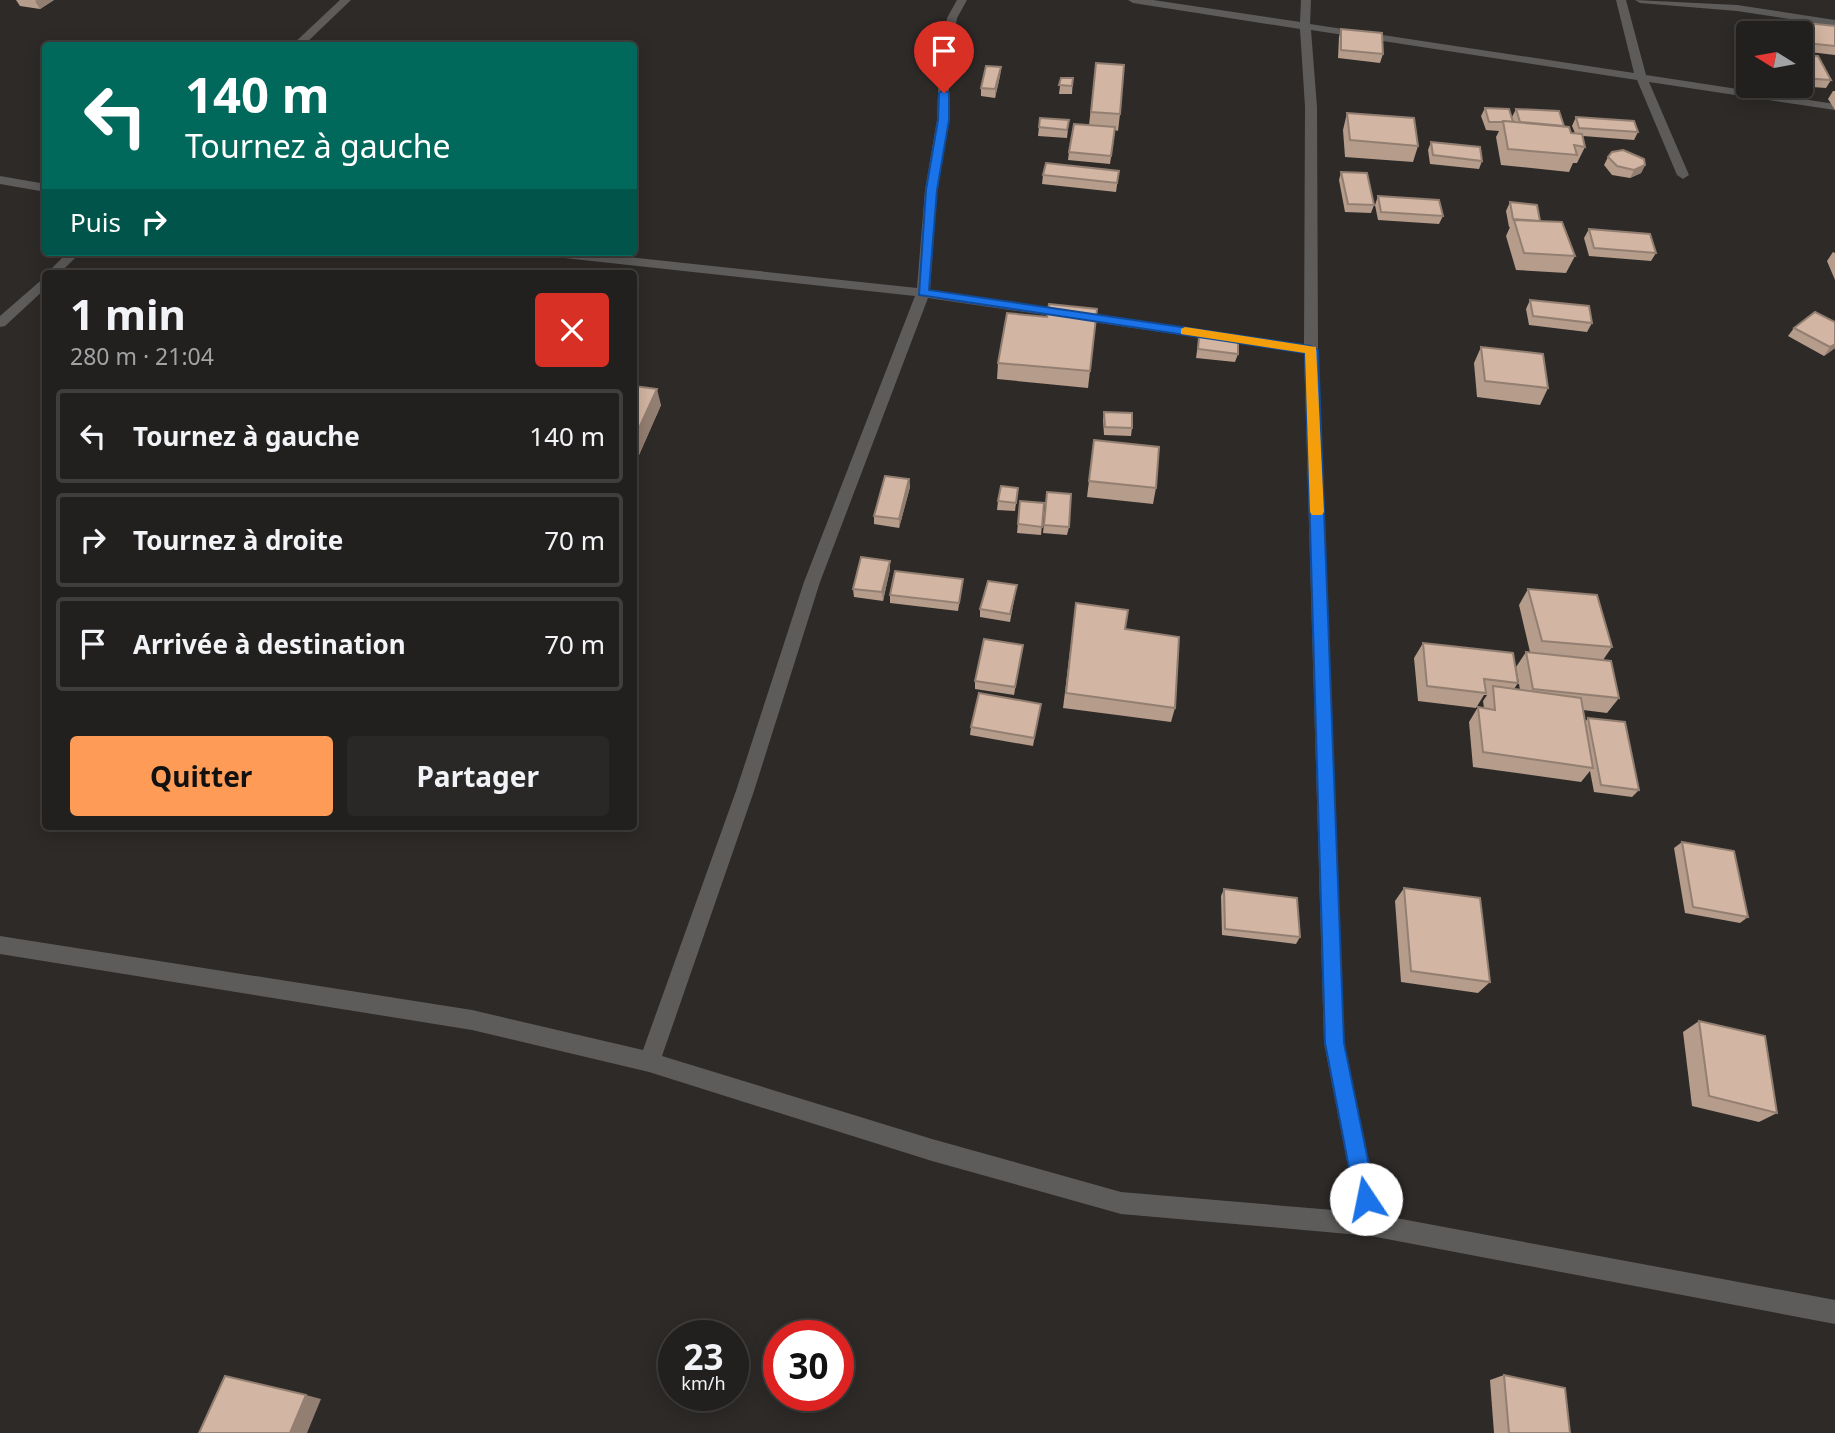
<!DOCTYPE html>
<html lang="fr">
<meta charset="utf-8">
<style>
body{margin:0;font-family:"Noto Sans",sans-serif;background:#2a2827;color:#f1f3f6;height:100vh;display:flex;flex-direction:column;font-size:26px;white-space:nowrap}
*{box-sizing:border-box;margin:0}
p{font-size:23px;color:#a2a3a4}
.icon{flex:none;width:38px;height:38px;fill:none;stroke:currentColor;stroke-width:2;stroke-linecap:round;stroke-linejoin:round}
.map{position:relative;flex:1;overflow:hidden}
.drawer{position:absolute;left:42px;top:270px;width:595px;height:560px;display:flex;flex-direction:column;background:#22201e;border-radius:7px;box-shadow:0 4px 18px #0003,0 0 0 2px #3f3e3c}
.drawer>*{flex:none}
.top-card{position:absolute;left:42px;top:42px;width:595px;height:214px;border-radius:7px;box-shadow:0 4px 18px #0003,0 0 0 2px #3f3e3c;background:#00695c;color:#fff;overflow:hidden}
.needle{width:46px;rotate:281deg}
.controls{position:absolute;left:1736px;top:21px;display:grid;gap:14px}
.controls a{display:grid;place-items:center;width:77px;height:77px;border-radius:7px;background:#22201e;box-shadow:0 4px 18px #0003,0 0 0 2px #3f3e3c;font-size:35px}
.speed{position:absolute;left:658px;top:1320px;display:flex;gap:14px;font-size:35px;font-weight:700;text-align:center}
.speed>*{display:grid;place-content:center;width:91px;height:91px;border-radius:50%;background:#22201e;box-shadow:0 4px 18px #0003,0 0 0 2px #3f3e3c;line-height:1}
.speed small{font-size:18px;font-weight:400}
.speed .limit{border:10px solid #d22;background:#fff;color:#111}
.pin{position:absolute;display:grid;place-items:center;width:60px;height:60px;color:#fff;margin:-72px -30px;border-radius:50% 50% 50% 0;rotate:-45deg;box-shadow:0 0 7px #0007}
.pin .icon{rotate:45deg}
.me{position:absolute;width:77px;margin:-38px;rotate:349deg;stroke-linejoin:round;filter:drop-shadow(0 0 5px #0008)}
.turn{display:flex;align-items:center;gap:24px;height:147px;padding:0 28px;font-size:32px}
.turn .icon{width:91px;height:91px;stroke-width:2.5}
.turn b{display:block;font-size:49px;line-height:60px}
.then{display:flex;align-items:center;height:66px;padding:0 28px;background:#0003;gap:14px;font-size:26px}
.round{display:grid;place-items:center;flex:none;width:74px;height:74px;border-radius:7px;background:#2a2827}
.head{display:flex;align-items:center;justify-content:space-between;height:119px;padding:0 28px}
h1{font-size:42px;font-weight:700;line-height:52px}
.primary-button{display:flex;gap:14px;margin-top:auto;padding:14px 28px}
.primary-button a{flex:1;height:80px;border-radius:7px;background:#fe9c57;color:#111;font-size:28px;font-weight:700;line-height:80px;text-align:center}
.primary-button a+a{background:#2a2827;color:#f1f3f6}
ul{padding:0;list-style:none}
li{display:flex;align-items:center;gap:21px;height:94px;margin:0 14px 10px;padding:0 14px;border:4px solid #3f3e3c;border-radius:7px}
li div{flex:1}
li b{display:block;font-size:26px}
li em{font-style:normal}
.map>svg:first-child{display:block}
</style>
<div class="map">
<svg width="1835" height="1433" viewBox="0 0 1835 1433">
<rect width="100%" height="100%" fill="#2d2a28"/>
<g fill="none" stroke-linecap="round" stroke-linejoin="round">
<g fill="#5e5c5b" fill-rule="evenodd">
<path d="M340 0H351L303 46H291Z"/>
<path d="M957 0H967L957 18 949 65V120L937 190 930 290 1304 345 1305 107 1300 29 1133 3 1128 0H1153L1300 22 1301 0H1311L1310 24 1634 73 1616 0H1626L1646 75 1835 104V110L1649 82 1689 175 1683 179 1677 175 1637 80 1311 30 1317 107 1318 350 1344 1043 1380 1215 1835 1300V1324L1371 1236 1121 1214 932 1161 649 1072 472 1030 0 954V936L472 1010 643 1050 736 791 804 582 915 296 546 256 540 252H581L917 288 925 190 937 120 939 65 947 18ZM928 298 1304 353 1324 1043 1357 1212 1121 1192 932 1139 662 1056 754 791 820 582Z"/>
<path d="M1635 0 1737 5 1835 20V26L1737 11 1640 3Z"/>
<path d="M0 176 46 184V192L0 184Z"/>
<path d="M68 252H81L60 273H47Z"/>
<path d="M46 276V288L5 326 0 327V316Z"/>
</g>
</g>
<g fill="#b59c8b">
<path d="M16 0H54L40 9 20 6Z"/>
<path d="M1798 22 1835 26V55L1801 51V33H1794L1793 31Z"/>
<path d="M1341 29 1383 54 1380 63 1338 58 1339 37Z"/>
<path d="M1801 55 1831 80 1826 88 1798 86H1801Z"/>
<path d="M1096 63 1120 114 1118 131 1115 130 1110 164 1068 160 1069 152 1089 125Z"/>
<path d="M1001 67 1000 76 995 98 981 96V88Z"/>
<path d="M1061 78H1073L1072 94H1059Z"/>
<path d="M1833 91H1835V110L1828 99Z"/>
<path d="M1485 108 1514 122 1512 117 1516 109 1564 126 1571 133H1575L1572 126 1576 117 1638 132 1634 140 1583 136 1585 147 1577 163H1573L1569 172 1501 165 1496 137 1499 131 1486 130 1481 116Z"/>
<path d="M1347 113 1418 146 1413 162 1345 157 1343 130Z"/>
<path d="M1069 120 1067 138 1038 136 1039 127Z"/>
<path d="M1431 142 1482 161 1479 169 1430 164 1428 150Z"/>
<path d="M1608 157 1645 165 1641 173 1630 178 1612 175 1604 165Z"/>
<path d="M1119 171 1116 192 1042 184 1043 175Z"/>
<path d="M1341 172 1374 205 1371 213 1345 212 1339 180Z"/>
<path d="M1378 196 1443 216 1439 224 1378 220 1375 205Z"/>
<path d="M1510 202 1540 221 1575 256 1566 273 1516 270 1506 236 1510 227H1509L1506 211Z"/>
<path d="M1589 229 1656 253 1651 261 1589 256 1584 238Z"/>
<path d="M1833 252 1835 253V280L1827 261Z"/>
<path d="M1530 300 1592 323 1587 332 1529 325 1526 309Z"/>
<path d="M1794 328 1835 348 1824 356 1788 336Z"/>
<path d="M1199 337 1238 354 1235 362 1196 358Z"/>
<path d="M1481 347 1548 388 1540 405 1477 397 1474 363Z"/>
<path d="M998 363 1090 371 1088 388 997 379Z"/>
<path d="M634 386 661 405 639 455 634 454Z"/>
<path d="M1104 412 1132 428 1131 436 1104 435 1103 420Z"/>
<path d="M1094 440 1156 488 1153 504 1087 497Z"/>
<path d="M909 479 910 487 899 528 874 524V516Z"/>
<path d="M1018 488 1015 511 997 510 998 501Z"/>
<path d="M1047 492 1069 527 1067 535 1043 533Z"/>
<path d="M1020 501 1044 503 1041 535 1017 533Z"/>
<path d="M890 569 883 601 854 597 853 589Z"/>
<path d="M963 579 958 611 890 603V595Z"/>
<path d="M1017 585 1010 622 980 617V609Z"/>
<path d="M1528 589 1612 647 1603 660 1619 698 1607 713 1583 710 1585 722 1588 718 1639 790 1632 797 1594 792 1590 771 1581 782 1473 767 1469 722 1478 707 1484 708 1483 701 1487 695H1484L1476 708 1418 701 1414 658 1423 643 1518 683 1514 689 1520 690 1516 667 1526 652H1530L1519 605Z"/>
<path d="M1076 603 1125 629 1175 708 1171 722 1063 708Z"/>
<path d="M1023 645 1014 695 975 689V681Z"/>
<path d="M1041 704 1033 746 970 735 971 727Z"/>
<path d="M1682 842 1748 917 1740 923 1685 913 1674 848Z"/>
<path d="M1404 888 1490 982 1478 993 1401 982 1395 901Z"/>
<path d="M1224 889 1300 937 1296 944 1222 935 1221 896Z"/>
<path d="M1699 1021 1777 1113 1759 1122 1692 1106 1683 1032Z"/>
<path d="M1504 1375 1570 1433H1494L1490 1380Z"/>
</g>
<g fill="#937f71">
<path d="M37 0H54L40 9 35 1Z"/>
<path d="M1001 67 1000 76 995 98V89Z"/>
<path d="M1645 165 1641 173 1630 178 1634 170Z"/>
<path d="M1835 344V348L1824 356 1830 347Z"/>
<path d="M657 389 661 405 639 455 634 439Z"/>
<path d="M909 479 910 487 899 528V519Z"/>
<path d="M890 561V569L883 601 882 592Z"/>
<path d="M306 1395 321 1399 307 1433H290Z"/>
</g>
<g fill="#d2b5a2" stroke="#937f71" stroke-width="2">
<path d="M1798 22 1835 26V46L1806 43Z"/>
<path d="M1341 29 1382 33 1383 54 1341 50Z"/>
<path d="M1801 55 1818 56 1831 80 1803 78 1801 74Z"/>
<path d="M1096 63 1124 65 1120 114 1091 112Z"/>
<path d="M986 66 1001 67 995 89 981 88Z"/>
<path d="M1061 78H1073L1072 86 1059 85Z"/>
<path d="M1485 108 1509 109 1513 122 1503 121V122H1489Z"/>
<path d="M1516 109 1559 111 1564 126 1520 122Z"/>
<path d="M1347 113 1414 118 1418 146 1350 140Z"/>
<path d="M1576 117 1634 121 1638 132 1579 128Z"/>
<path d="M1040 118 1069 120 1067 130 1039 127Z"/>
<path d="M1503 121 1569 127 1571 133 1582 134 1585 147 1574 145 1577 155 1508 149Z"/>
<path d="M1074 124 1115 127 1111 156 1069 152Z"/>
<path d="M1431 142 1480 147 1482 161 1433 155Z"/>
<path d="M1623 150 1644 159 1645 165 1634 170 1617 166 1608 157 1612 152Z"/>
<path d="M1046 163 1119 171 1117 183 1043 175Z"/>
<path d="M1341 172 1367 173 1374 205 1348 204Z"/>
<path d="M1378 196 1439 200 1443 216 1381 212Z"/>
<path d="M1510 202 1537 205 1540 221 1513 219Z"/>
<path d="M1514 220 1562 222 1575 256 1524 253Z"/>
<path d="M1589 229 1650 234 1656 253 1594 248Z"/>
<path d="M1530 300 1589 306 1592 323 1533 316Z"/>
<path d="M1049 304 1097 309 1090 371 998 363 1007 313 1047 317Z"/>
<path d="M1815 312 1835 322V344L1830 347 1794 328Z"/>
<path d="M1199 337 1238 341V354L1198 349Z"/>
<path d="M1481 347 1543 354 1548 388 1485 381Z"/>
<path d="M634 386 657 389 634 439Z"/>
<path d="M1104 412 1132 413V428L1105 427Z"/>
<path d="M1094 440 1159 447 1156 488 1089 481Z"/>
<path d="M885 476 909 479 899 519 874 516Z"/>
<path d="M1001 486 1018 488 1016 503 998 501Z"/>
<path d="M1047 492 1071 494 1069 527 1044 525Z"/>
<path d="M1020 501 1044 503 1042 527 1018 524Z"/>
<path d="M861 557 890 561 882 592 853 589Z"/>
<path d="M895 571 963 579 959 603 890 595Z"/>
<path d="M988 581 1017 585 1010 614 980 609Z"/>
<path d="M1528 589 1597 595 1612 647 1542 641Z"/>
<path d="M1076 603 1128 610 1125 629 1179 637 1175 708 1066 693Z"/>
<path d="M984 639 1023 645 1015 687 975 681Z"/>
<path d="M1423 643 1513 653 1518 683 1484 679 1486 693 1427 686Z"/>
<path d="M1526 652 1611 661 1619 698 1533 689Z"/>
<path d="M1493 686 1581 698 1593 768 1483 752 1478 707 1495 710Z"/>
<path d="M979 693 1041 704 1034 738 971 727Z"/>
<path d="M1588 718 1625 722 1639 790 1601 785Z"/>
<path d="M1682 842 1734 851 1748 917 1693 907Z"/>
<path d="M1404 888 1480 898 1490 982 1411 971Z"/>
<path d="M1224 889 1297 898 1300 937 1225 929Z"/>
<path d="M1699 1021 1765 1036 1777 1113 1709 1096Z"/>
<path d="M1504 1375 1565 1388 1570 1433H1509Z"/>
<path d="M225 1376 306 1395 290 1433H199Z"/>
</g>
<path fill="#1a73e8" stroke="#114b97" stroke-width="2" d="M944 90 949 93V120L937 190 929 290 1311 346 1318 350 1344 1043 1376 1199 1373 1206 1366 1209 1358 1206 1355 1199 1325 1043 1305 353 919 295 926 190 938 120 939 93Z"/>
<path fill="#f59e0b" d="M1185 327 1316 347 1324 512 1322 515H1312L1310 512 1305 353 1181 334V329Z"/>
</svg>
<div class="controls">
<a><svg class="needle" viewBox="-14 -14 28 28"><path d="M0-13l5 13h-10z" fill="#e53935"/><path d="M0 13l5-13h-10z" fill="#a2a3a4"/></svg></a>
</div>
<div class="speed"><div>23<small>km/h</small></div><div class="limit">30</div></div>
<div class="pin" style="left:944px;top:93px;background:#d93025"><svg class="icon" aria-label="arrive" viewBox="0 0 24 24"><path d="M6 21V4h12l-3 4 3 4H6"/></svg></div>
<svg class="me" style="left:1366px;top:1199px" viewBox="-20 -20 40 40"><circle r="19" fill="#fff"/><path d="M0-13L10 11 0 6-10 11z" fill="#1a73e8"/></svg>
<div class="top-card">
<div class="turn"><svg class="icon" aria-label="left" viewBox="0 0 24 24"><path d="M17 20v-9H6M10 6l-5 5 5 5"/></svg><div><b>140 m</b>Tournez à gauche</div></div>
<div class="then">Puis<svg class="icon" aria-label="right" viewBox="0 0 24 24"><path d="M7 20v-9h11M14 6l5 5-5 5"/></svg></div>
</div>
<section class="drawer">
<div class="head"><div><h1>1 min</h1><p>280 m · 21:04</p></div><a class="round" style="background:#d93025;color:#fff"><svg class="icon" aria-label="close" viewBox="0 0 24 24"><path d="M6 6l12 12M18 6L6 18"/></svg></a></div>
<ul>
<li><svg class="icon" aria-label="left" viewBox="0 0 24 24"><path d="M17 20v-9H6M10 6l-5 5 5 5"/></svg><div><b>Tournez à gauche</b></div><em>140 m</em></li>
<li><svg class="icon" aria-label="right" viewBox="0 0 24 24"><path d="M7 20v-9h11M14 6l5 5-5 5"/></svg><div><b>Tournez à droite</b></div><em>70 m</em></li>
<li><svg class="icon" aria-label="arrive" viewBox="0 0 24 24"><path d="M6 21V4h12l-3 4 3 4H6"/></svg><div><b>Arrivée à destination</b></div><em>70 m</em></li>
</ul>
<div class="primary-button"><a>Quitter</a><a>Partager</a></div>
</section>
</div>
